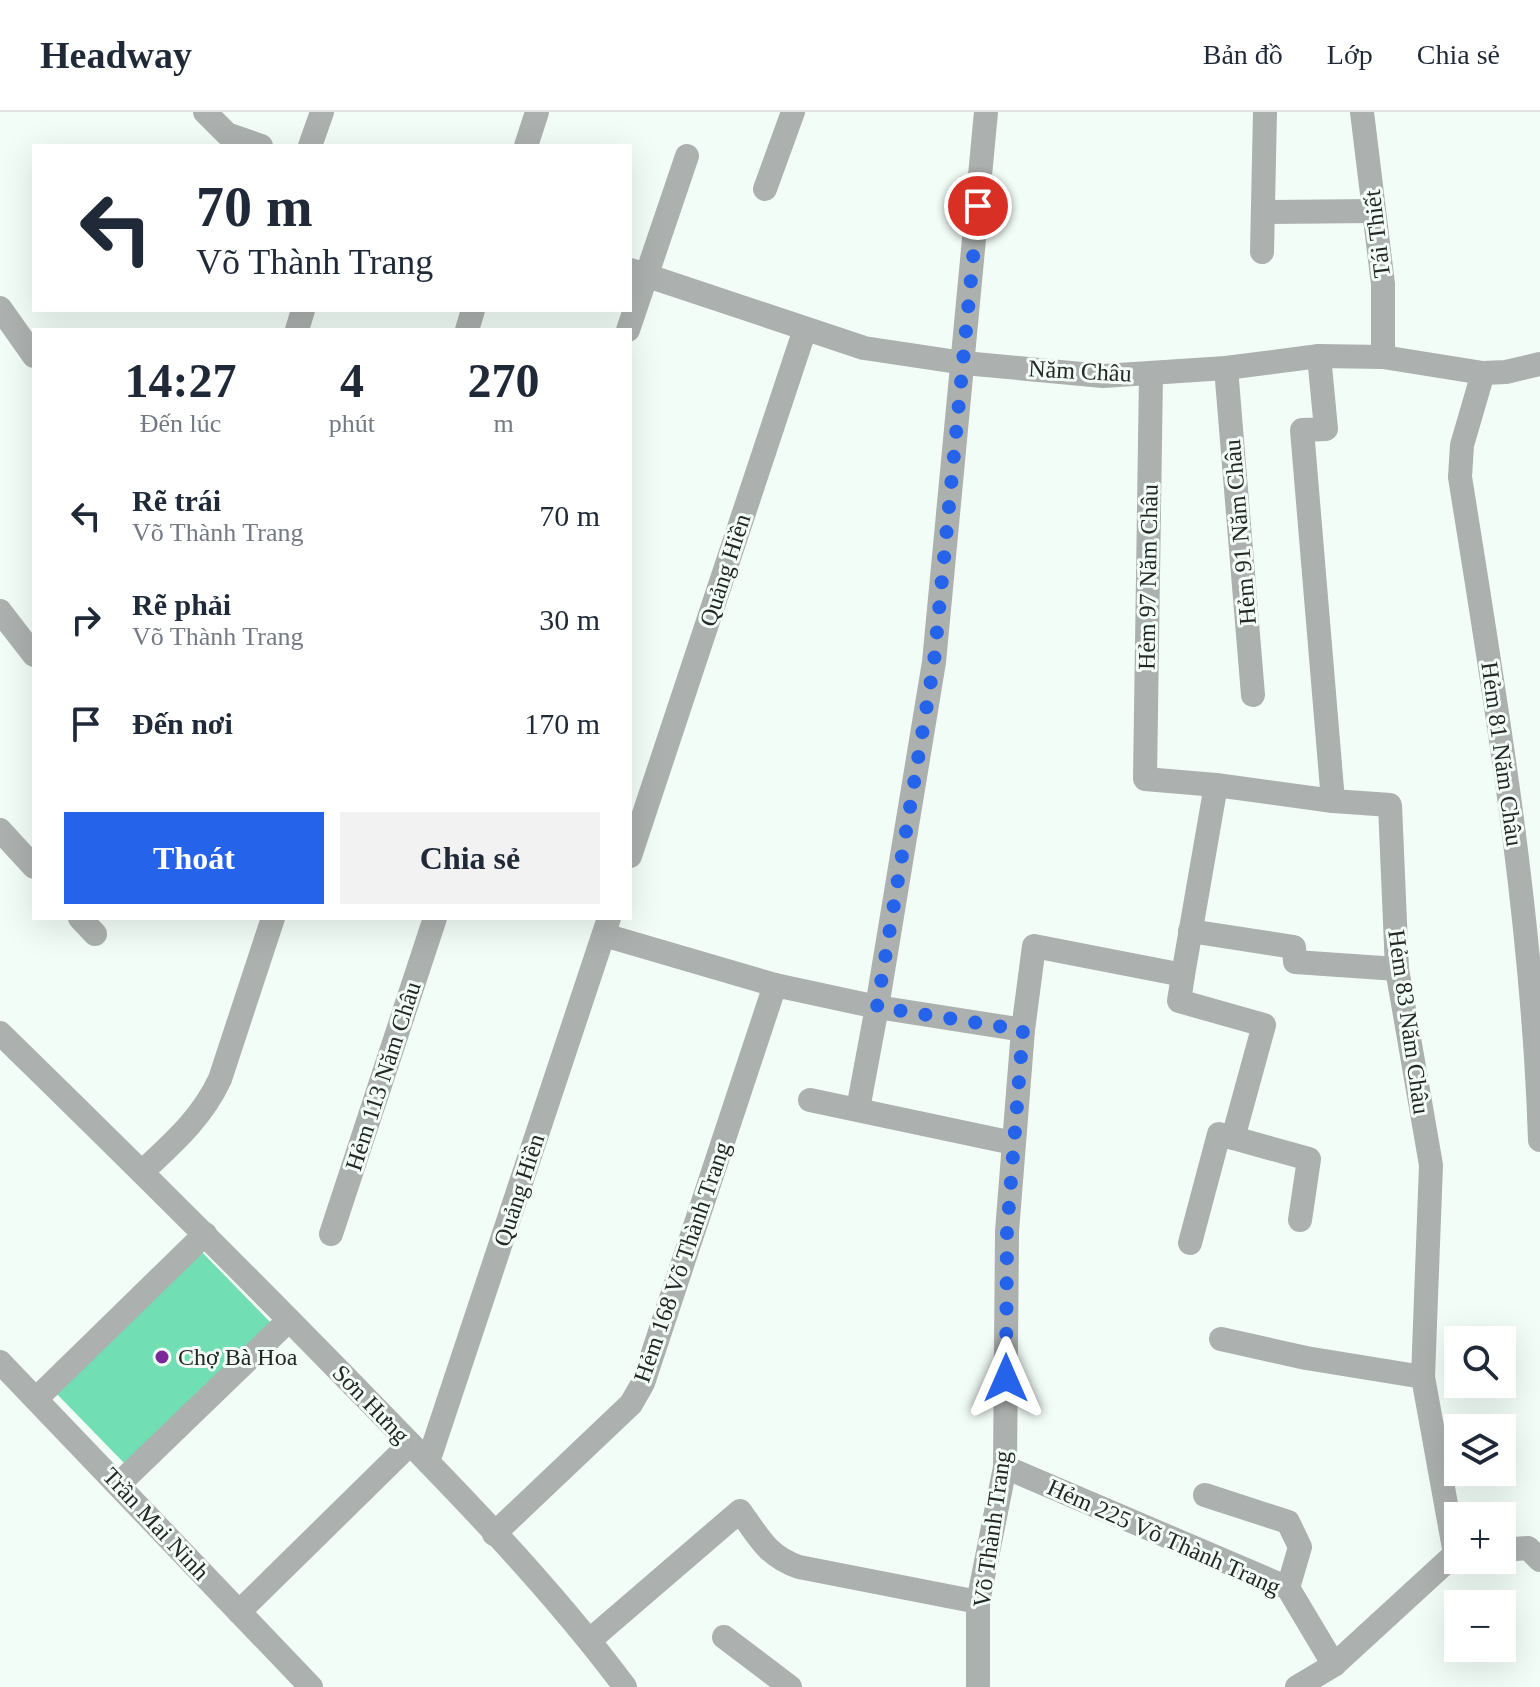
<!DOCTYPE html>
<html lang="vi">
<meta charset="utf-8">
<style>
body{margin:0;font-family:"Times New Roman",serif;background:#f2f2f3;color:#1f2937;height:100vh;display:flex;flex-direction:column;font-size:30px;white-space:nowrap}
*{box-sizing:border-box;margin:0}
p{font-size:26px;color:#747a83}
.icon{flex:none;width:44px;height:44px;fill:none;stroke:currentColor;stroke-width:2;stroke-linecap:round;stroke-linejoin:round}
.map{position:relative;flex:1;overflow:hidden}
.sheet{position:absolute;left:32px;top:216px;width:600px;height:592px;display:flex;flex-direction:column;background:#fff;border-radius:0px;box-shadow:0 8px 32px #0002}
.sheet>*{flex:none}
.top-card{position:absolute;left:32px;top:32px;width:600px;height:168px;border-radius:0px;box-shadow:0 8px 32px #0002;background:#fff;color:#1f2937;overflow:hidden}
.fabs{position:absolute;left:1444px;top:1214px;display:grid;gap:16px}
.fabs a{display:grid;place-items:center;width:72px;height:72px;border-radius:0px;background:#fff;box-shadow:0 8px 32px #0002;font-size:40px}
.pin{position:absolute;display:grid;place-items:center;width:68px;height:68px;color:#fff;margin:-34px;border:4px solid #fff;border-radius:50%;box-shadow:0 2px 8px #0007}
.me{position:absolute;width:88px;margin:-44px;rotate:0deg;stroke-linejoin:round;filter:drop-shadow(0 0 6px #0008)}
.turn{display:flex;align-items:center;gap:28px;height:168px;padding:0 32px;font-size:36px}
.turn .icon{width:104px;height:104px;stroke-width:2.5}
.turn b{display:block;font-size:56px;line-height:68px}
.eta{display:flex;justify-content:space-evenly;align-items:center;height:136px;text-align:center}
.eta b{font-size:48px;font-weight:800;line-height:56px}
.primary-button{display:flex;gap:16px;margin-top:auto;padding:16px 32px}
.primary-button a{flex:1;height:92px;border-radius:0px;background:#2563eb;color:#fff;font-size:32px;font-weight:800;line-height:92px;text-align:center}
.primary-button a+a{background:#f2f2f3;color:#1f2937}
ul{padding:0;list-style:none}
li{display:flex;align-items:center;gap:24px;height:104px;padding:0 32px}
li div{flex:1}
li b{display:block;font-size:30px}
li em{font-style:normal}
header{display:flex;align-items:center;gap:48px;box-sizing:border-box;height:112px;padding:0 40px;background:#fff;border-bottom:2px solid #e0e1e3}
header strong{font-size:38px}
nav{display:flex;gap:44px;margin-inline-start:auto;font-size:28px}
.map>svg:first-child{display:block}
</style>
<header>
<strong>Headway</strong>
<nav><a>Bản đồ</a><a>Lớp</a><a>Chia sẻ</a></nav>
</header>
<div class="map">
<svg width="1540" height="1575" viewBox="0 0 1540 1575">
<rect width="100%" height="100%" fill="#f3fdf8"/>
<path fill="#71deb4" d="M198 1136 272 1212 127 1354 53 1278Z"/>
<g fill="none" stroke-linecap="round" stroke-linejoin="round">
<g stroke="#acb0ae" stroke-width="24">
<path d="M205 0 227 22 261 34"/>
<path d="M1362 0 1383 172V245"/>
<path d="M310 34 322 0"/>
<path d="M526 34 537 0"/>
<path d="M765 77 793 0"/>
<path d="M1263 100 1374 99"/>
<path d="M1262 140 1265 0"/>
<path d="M630 158 864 236 964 251 1103 264 1226 256 1319 244 1383 245 1483 261 1506 260 1540 252"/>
<path d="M0 196 34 244"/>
<path d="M297 218 303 198"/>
<path d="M467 218 473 198"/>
<path d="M628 218 687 44"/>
<path d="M1226 256 1253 583"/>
<path d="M1483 261 1462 333 1460 365C1495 585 1533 806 1540 1028"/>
<path d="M1151 262 1145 667 1216 673 1333 689"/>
<path d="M0 499 34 543"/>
<path d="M0 718 34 755"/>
<path d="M630 744 805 217"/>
<path d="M80 806 95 822"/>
<path d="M1190 819 1294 835 1295 850 1397 857"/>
<path d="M604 823 775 873"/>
<path d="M1183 863 1216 673"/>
<path d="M1023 918 1034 834 1183 863 1179 889 1264 913 1233 1026"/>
<path d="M0 921C119 1037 237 1154 353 1273 446 1368 546 1469 625 1575"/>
<path d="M810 988 1013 1031"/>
<path d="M142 1060C173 1031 202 1006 220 967L273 806"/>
<path d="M331 1122 435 806"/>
<path d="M1190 1131 1219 1022 1309 1047 1300 1108"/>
<path d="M1221 1227 1306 1246 1423 1265"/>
<path d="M0 1250 311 1575"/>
<path d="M36 1287 205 1122"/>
<path d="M428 1350 609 806"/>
<path d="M1005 1355 1288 1476 1334 1553"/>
<path d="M119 1372 289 1208"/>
<path d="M1205 1383 1288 1410 1300 1435 1288 1476"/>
<path d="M494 1422 631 1292 643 1271 775 873 877 895 858 997"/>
<path d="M1502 1438 1528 1436 1540 1448"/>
<path d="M239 1500 410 1332"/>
<path d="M724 1525 790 1575"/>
<path d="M590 1528 740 1399C759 1425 767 1444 799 1455L978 1490"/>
<path d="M978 1575V1490L1005 1355 1007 1119 1023 918 877 895 934 550 986 0"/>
<path d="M1297 1575 1334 1553 1455 1442 1423 1265 1431 1053 1397 857 1390 693 1333 689 1302 318 1326 317 1319 244"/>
</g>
</g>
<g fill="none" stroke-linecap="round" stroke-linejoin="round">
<path stroke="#2563eb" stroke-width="14" stroke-dasharray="0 25.2" d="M978 94 934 550 877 895 1023 918 1007 1119 1006 1266"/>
</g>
<circle fill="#7a299a" stroke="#f3fdf8" stroke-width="3" cx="162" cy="1245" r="8"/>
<g text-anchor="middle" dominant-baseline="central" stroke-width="6" stroke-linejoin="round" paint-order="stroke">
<g font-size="24" fill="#232725" stroke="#f3fdf8">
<text transform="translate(1377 122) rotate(-97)">Tái Thiết</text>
<text transform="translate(1080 259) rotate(3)">Năm Châu</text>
<text transform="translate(1240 420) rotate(-95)">Hẻm 91 Năm Châu</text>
<text transform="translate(725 458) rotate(-72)">Quảng Hiền</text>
<text transform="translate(1148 465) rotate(-89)">Hẻm 97 Năm Châu</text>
<text transform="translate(1502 642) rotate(82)">Hẻm 81 Năm Châu</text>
<text transform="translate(1409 910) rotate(82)">Hẻm 83 Năm Châu</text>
<text transform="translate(383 964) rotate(-72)">Hẻm 113 Năm Châu</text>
<text transform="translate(519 1078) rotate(-72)">Quảng Hiền</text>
<text transform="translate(682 1150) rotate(-71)">Hẻm 168 Võ Thành Trang</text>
<text transform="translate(371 1292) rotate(46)">Sơn Hưng</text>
<text transform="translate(156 1412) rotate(47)">Trần Mai Ninh</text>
<text transform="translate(992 1417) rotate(-82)">Võ Thành Trang</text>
<text transform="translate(1164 1425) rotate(24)">Hẻm 225 Võ Thành Trang</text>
</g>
<g font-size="24" fill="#232725" stroke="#f3fdf8" text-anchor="start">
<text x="178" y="1245">Chợ Bà Hoa</text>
</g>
</g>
</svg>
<div class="fabs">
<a><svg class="icon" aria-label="search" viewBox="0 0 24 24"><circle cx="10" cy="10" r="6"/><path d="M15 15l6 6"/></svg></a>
<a><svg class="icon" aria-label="layers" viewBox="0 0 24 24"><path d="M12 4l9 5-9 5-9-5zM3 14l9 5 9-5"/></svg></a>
<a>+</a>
<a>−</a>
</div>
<div class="pin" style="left:978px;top:94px;background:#d93025"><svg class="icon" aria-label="arrive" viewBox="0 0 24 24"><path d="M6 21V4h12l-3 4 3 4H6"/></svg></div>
<svg class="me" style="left:1006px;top:1266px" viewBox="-20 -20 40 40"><path d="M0-17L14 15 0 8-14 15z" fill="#2563eb" stroke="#fff" stroke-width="4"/></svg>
<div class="top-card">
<div class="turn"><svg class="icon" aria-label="left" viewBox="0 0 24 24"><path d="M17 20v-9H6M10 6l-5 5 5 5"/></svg><div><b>70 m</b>Võ Thành Trang</div></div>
</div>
<section class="sheet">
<div class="eta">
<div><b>14:27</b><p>Đến lúc</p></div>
<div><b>4</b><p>phút</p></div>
<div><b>270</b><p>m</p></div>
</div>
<ul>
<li><svg class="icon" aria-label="left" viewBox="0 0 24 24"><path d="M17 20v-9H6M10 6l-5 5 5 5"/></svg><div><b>Rẽ trái</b><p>Võ Thành Trang</p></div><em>70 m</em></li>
<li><svg class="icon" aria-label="right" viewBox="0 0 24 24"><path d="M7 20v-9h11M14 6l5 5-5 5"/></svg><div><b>Rẽ phải</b><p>Võ Thành Trang</p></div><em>30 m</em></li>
<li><svg class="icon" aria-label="arrive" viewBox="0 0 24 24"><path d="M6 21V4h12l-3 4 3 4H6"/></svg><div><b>Đến nơi</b></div><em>170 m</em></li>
</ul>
<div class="primary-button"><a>Thoát</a><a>Chia sẻ</a></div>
</section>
</div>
